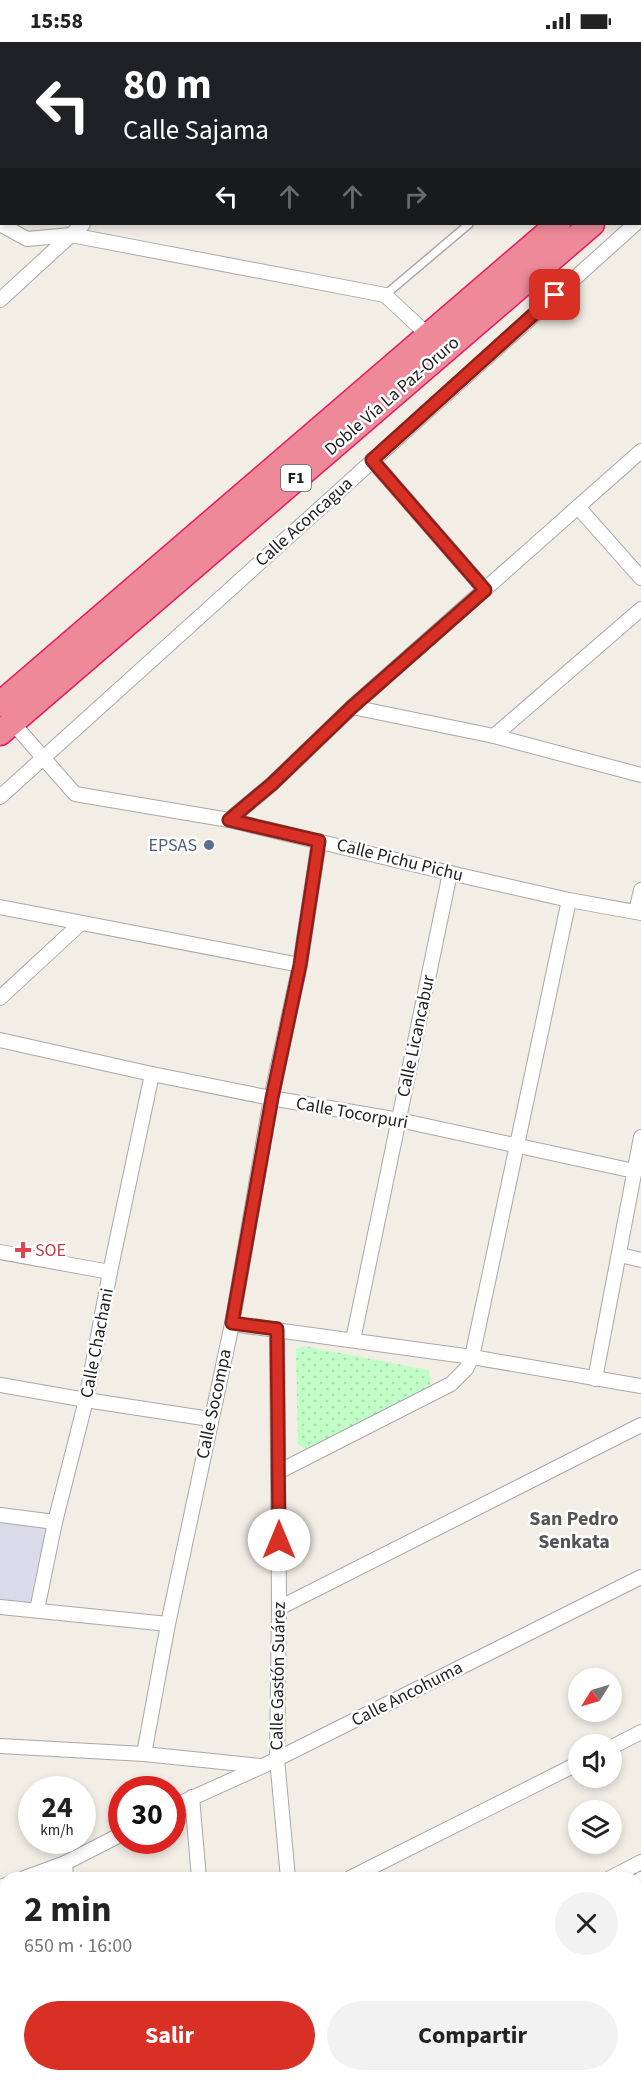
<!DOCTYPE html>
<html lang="es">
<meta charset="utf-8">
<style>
body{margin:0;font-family:"Source Sans 3",sans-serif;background:#f2f2f2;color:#222;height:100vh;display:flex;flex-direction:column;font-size:22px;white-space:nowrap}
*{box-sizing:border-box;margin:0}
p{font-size:20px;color:#767676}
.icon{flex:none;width:33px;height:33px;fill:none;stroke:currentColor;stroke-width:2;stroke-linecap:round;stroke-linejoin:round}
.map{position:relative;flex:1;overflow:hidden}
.drawer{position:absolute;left:0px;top:1830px;width:642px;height:210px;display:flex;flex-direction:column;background:#fff;border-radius:18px 18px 0 0;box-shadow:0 3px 9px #0003}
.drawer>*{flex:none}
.top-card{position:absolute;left:0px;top:0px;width:642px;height:183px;box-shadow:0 3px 9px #0003;background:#202124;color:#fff;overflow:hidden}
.needle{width:39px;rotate:233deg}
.tools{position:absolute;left:568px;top:1626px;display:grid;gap:12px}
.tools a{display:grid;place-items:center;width:54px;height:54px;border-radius:50%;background:#fff;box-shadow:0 3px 9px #0003;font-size:30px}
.speed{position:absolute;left:18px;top:1734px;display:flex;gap:12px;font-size:30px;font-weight:700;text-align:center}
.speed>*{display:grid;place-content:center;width:78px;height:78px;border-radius:50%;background:#fff;box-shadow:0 3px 9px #0003;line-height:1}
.speed small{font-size:15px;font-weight:400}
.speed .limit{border:9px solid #d22;background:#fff;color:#111}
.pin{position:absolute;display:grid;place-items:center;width:51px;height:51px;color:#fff;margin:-26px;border-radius:12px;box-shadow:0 3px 9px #0006}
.me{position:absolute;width:66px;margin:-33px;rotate:0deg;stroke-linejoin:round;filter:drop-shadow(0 0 4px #0008)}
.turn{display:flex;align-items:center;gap:21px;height:126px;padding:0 24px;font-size:27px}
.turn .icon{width:78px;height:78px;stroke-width:2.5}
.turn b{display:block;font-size:42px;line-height:51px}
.lanes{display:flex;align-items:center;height:57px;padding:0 24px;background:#0003;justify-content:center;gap:30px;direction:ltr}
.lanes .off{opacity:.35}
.round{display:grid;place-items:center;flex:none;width:63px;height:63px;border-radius:32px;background:#f2f2f2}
.headline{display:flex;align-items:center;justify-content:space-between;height:102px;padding:0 24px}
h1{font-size:36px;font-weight:700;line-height:45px}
.action{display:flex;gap:12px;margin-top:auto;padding:12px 24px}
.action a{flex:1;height:69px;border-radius:36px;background:#d93025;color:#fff;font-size:24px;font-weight:700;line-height:69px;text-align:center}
.action a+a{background:#f2f2f2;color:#222}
.status{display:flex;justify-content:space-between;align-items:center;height:42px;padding:0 30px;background:#fff;direction:ltr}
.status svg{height:16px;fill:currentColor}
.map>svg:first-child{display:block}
</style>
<div class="status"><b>15:58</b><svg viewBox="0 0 49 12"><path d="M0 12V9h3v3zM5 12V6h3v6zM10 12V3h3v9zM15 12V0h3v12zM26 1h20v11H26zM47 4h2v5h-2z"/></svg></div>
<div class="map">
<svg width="641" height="2040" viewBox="0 0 641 2040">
<defs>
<pattern id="park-dots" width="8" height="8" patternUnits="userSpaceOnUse" patternTransform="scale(1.5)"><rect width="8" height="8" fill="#c1fec7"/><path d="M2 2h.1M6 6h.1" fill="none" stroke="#a6d9ab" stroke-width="1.8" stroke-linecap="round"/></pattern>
</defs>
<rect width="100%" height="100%" fill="#f2eee6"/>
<path fill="url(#park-dots)" d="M304 1304 428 1328 431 1337 429 1345 306 1407 298 1403 296 1307Z"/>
<path fill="#e5e5e5" d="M0 0H156L158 1 2 2 1 160 0 159Z"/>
<path fill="#dbdae8" d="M0 1473 55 1480 37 1568 0 1565Z"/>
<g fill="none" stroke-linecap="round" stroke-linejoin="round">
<defs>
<g id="lane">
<path d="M640 37 641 36"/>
<path d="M385 253 469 182"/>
</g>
<g id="street">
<path d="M175 0 177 2"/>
<path d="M278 2 279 0"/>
<path d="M0 182 27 197 71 193 385 253 428 293"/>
<path d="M0 258 83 182"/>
<path d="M372 418 485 548"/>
<path d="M578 465 641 536"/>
<path d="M352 665 494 694 641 733"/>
<path d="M12 680 75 752 229 778 450 831 569 858 641 871"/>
<path d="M494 694 641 567"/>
<path d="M0 755 635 182"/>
<path d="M229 778 272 742 352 665 641 409"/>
<path d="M0 865 300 923"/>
<path d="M636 870 641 848"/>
<path d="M0 956 80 882"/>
<path d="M0 998 152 1032 271 1056 399 1078 634 1129"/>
<path d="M0 1210 110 1230"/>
<path d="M620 1213 641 1218"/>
<path d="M232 1282 472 1315 641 1344"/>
<path d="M277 1287 279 1566 277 1717 288 1836"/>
<path d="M353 1298 450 831"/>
<path d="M595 1337 641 1095"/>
<path d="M0 1343 86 1358 210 1377"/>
<path d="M278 1430 451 1342 466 1327 472 1315 569 858"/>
<path d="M0 1473 55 1480"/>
<path d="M0 1565 168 1582"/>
<path d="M279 1566 641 1383"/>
<path d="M37 1568 55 1480 86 1358 110 1230 152 1032"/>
<path d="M0 1704 144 1712 261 1724"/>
<path d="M612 1705 641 1690"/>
<path d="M144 1712 168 1582 232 1282 271 1056 300 923 319 799"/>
<path d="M192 1755 199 1836"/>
<path d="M172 1765 263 1724 641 1535"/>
<path d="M65 1821 66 1836"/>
<path d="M24 1836 65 1821 122 1792"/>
<path d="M350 1836 579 1721"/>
<path d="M610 1836 641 1820"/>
<path d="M0 1845 6 1843"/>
<path d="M636 1873 641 1837"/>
<path d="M82 2034 83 2040"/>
<path d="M215 2034V2040"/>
<path d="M306 2034 307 2040"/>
<path d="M518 2034V2040"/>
<path d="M630 2034V2040"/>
</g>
<g id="highway">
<path d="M640 110H641"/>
<path d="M640 140H641"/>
<path d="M0 662 558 182"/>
<path d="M0 691 592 182"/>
</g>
</defs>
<use href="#lane" stroke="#a8a8a8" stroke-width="10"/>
<use href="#street" stroke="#a8a8a8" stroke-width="16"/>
<use href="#highway" stroke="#e91a5d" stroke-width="27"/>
<use href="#lane" stroke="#fff" stroke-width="7"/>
<use href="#street" stroke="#fff" stroke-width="14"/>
<use href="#highway" stroke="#ee899a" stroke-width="24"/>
</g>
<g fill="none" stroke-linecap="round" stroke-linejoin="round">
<defs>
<path id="route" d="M279 1498 277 1287 232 1281 272 1056 300 923 319 799 229 778 272 742 352 665 485 548 372 418 555 253"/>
</defs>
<use href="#route" stroke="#8d1f18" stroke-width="15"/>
<use href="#route" stroke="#d93025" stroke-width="10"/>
</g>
<circle fill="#5c6f8a" stroke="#fff" stroke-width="2" cx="209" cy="803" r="6"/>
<path fill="#e0444e" stroke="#fff" stroke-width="2" d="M20 1199h6v6h6v6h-6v6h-6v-6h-6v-6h6z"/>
<g text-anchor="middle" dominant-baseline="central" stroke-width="5" stroke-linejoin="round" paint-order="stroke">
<rect fill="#fff" stroke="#646464" stroke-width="1.5" x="281" y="423" width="30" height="26" rx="4.5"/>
<g font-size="16" font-weight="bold" fill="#212121">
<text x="296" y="436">F1</text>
</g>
<g font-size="18" fill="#212121" stroke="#fff">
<text transform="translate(392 354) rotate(-41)">Doble Vía La Paz-Oruro</text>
<text transform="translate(304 480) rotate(-42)">Calle Aconcagua</text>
<text transform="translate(400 818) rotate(14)">Calle Pichu Pichu</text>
<text transform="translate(416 994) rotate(-78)">Calle Licancabur</text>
<text transform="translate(352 1071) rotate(10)">Calle Tocorpuri</text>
<text transform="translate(97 1301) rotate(-79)">Calle Chachani</text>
<text transform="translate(214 1362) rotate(-78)">Calle Socompa</text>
<text transform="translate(278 1634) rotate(-89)">Calle Gastón Suárez</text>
<text transform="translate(407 1652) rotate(-27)">Calle Ancohuma</text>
</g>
<g font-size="18" fill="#4e5e75" stroke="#fff" text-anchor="end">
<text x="197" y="803">EPSAS</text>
</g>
<g font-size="18" fill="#be3a42" stroke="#fff" text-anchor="start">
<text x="35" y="1208">SOE</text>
</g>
<g font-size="20" font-weight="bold" fill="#545454" stroke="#fff">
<text x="574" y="1477">San Pedro<tspan x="574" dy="23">Senkata</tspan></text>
</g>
</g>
</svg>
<div class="tools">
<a><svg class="needle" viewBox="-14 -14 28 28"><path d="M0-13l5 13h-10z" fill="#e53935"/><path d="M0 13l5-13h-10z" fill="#767676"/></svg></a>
<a><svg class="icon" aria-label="sound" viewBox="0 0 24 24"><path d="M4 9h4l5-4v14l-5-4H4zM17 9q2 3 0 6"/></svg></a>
<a><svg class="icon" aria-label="layers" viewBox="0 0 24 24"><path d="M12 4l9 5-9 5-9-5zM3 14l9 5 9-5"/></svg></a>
</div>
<div class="speed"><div>24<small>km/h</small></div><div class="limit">30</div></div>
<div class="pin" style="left:555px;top:253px;background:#d93025"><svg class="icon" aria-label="arrive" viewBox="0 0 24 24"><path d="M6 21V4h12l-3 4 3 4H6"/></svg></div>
<svg class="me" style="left:279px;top:1498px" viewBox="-20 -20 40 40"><circle r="19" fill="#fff"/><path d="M0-13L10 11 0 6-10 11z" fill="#d93025"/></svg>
<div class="top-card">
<div class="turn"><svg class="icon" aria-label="left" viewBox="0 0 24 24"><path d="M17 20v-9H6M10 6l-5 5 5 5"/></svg><div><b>80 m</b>Calle Sajama</div></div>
<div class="lanes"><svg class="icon" aria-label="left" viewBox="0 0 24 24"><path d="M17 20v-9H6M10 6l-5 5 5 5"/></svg><svg class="icon off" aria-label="ahead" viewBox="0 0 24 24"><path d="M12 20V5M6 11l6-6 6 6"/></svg><svg class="icon off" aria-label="ahead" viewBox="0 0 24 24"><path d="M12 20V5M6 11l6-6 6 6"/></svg><svg class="icon off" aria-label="right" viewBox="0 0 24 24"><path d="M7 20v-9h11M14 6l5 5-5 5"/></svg></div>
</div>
<section class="drawer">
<div class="headline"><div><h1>2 min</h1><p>650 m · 16:00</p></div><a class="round"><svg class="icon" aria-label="close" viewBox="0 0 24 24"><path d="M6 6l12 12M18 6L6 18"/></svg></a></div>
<div class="action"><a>Salir</a><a>Compartir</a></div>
</section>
</div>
